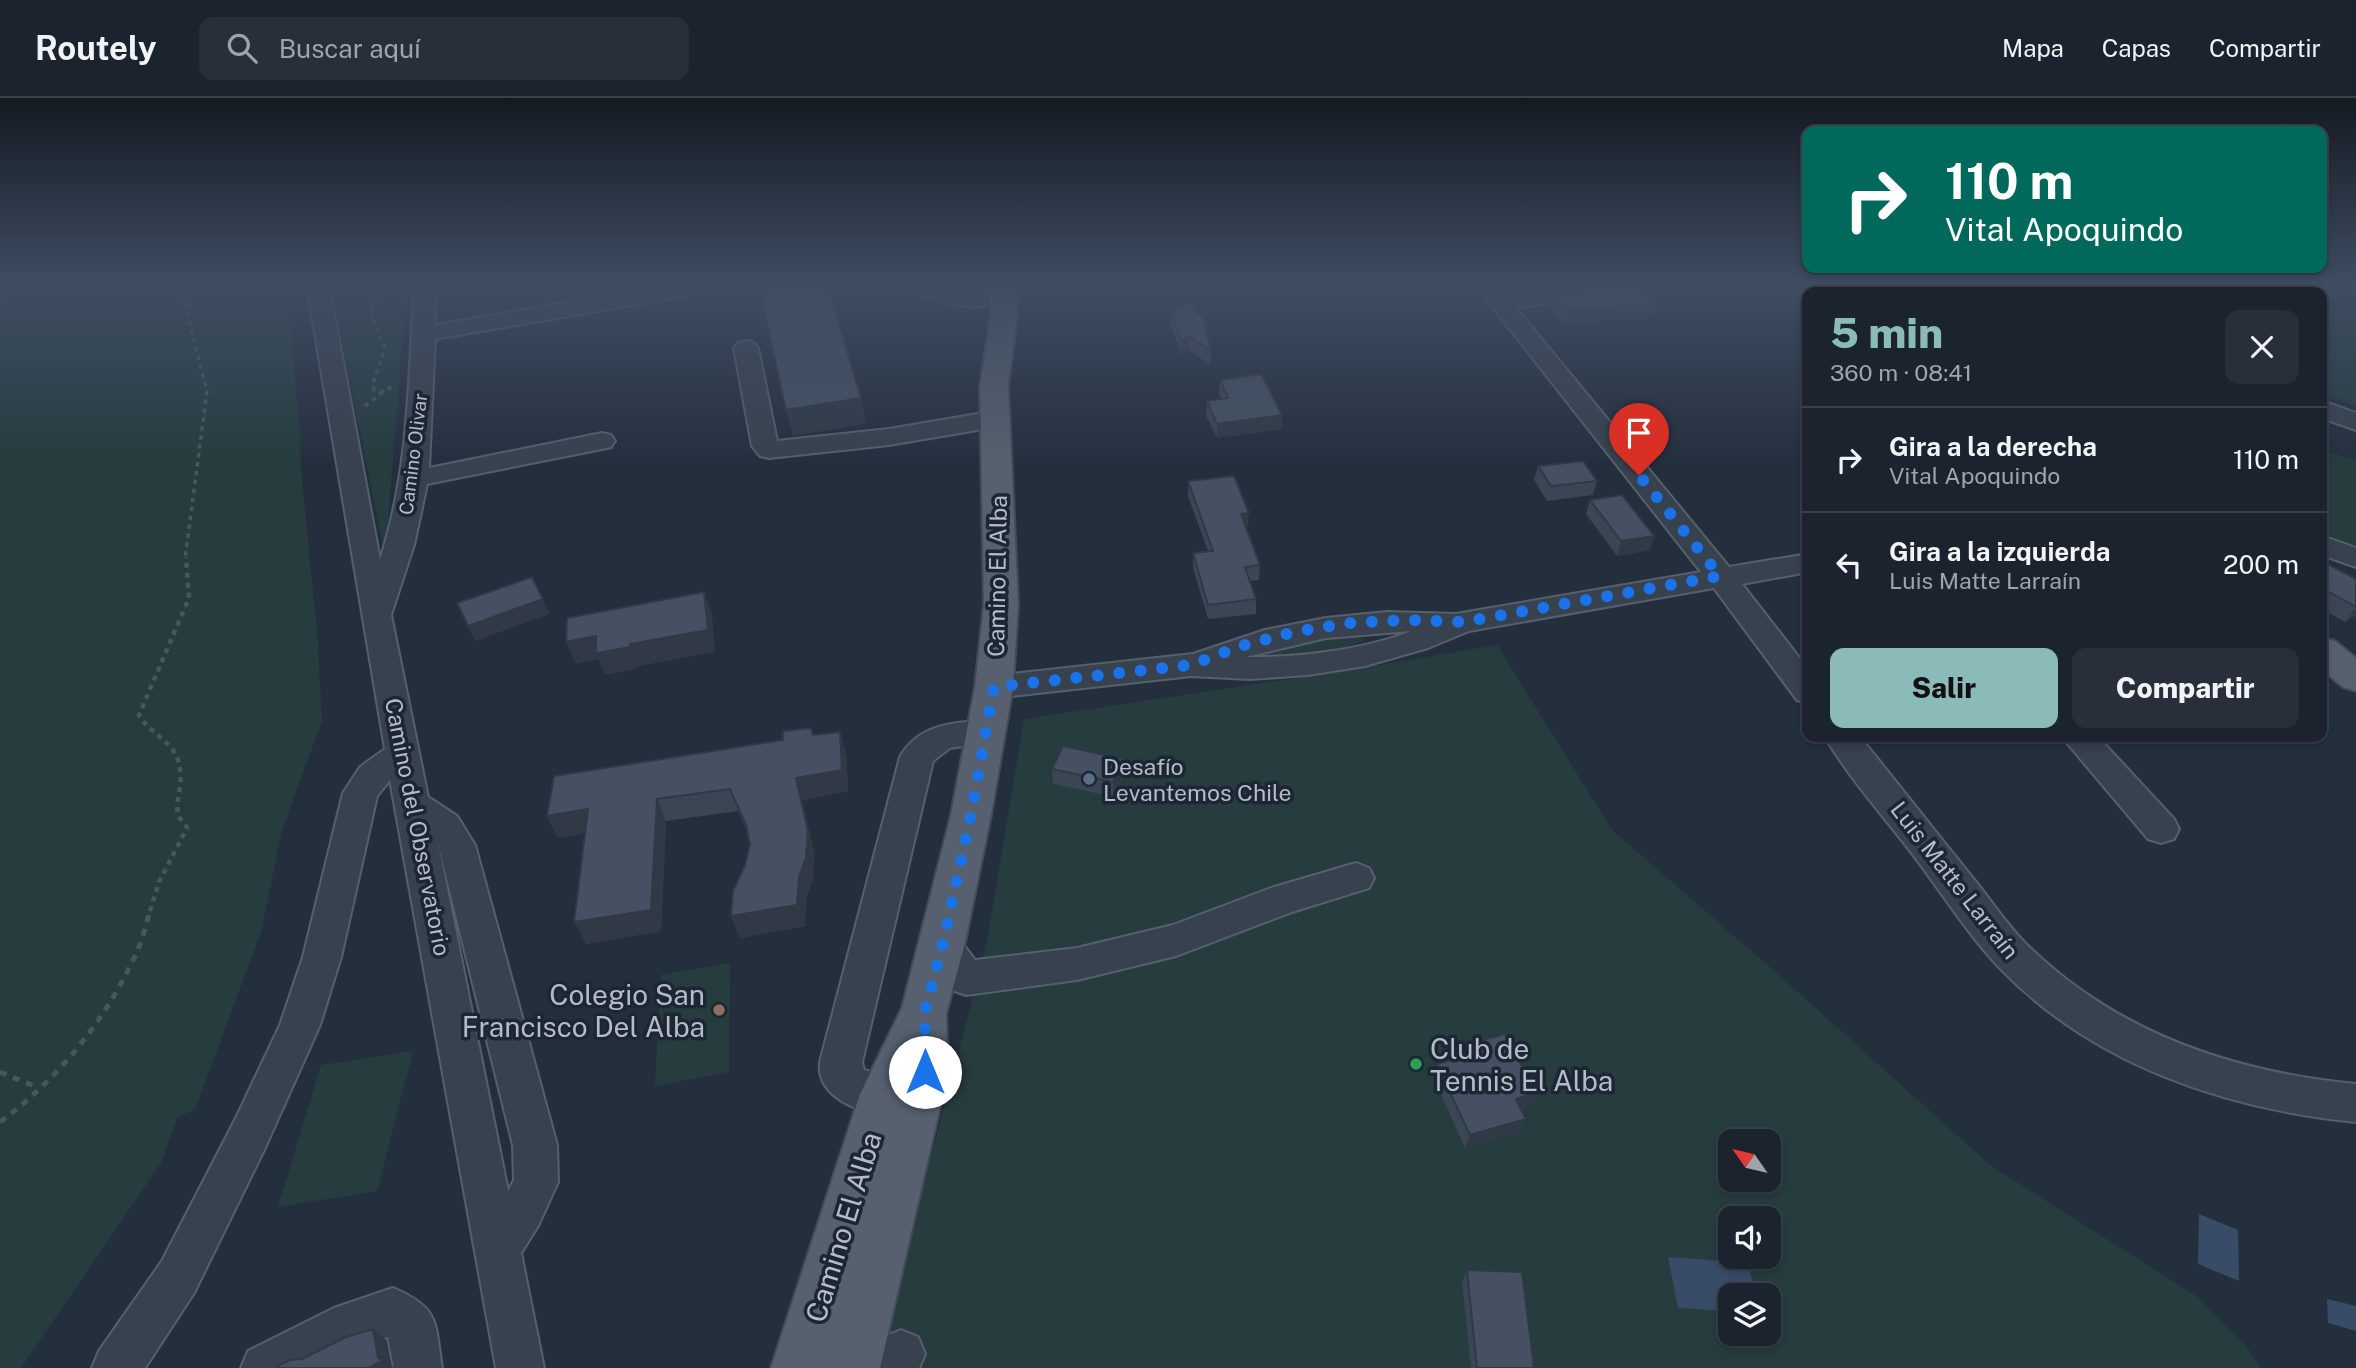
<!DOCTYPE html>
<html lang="es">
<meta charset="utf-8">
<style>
body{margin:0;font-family:"Public Sans",sans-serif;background:#282f3a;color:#f1f3f6;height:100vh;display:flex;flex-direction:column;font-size:26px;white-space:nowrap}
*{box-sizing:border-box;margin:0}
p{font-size:23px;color:#a0a4aa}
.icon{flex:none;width:38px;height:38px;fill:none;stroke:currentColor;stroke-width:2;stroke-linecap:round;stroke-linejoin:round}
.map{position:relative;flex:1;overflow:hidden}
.drawer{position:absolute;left:1802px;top:189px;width:525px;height:455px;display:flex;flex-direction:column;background:#1b232e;border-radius:14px;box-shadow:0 4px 10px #0003,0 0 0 2px #39404a}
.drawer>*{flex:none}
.hud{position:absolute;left:1802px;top:28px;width:525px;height:147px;border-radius:14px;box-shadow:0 4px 10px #0003,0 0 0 2px #39404a;background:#00695c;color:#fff;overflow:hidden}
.needle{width:46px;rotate:304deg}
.tools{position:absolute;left:1718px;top:1031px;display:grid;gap:14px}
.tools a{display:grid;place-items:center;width:63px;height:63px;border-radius:14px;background:#1b232e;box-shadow:0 4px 10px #0003,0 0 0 2px #39404a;font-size:35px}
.pin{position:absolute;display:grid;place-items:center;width:60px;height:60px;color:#fff;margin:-72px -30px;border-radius:50% 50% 50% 0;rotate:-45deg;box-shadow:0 0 7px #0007}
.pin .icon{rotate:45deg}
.me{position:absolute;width:77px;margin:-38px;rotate:0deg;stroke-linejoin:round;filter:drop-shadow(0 0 5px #0008)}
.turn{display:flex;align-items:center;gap:24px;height:147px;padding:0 28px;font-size:32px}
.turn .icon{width:91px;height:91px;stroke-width:2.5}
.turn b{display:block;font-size:49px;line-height:60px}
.round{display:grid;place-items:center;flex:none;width:74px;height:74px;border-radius:14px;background:#282f3a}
.summary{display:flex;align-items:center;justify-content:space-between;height:119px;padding:0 28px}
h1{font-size:42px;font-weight:800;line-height:52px;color:#8bbbb9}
.button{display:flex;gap:14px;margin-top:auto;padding:14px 28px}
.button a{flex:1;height:80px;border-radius:14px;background:#8bbbb9;color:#111;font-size:28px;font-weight:800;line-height:80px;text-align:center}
.button a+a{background:#282f3a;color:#f1f3f6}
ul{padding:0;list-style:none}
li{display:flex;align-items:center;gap:21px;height:105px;padding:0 28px;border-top:2px solid #39404a}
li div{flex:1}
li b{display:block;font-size:26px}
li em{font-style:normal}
header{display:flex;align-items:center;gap:42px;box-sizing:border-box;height:98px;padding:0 35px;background:#1b232e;border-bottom:2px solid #39404a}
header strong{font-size:33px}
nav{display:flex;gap:38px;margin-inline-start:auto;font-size:24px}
.search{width:490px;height:63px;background:#282f3a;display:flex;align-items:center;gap:18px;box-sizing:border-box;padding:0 24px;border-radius:14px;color:#a0a4aa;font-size:26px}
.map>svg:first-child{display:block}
</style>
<header>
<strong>Routely</strong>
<div class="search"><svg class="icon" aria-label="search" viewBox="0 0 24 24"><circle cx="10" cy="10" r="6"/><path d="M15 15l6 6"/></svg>Buscar aquí</div>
<nav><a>Mapa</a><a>Capas</a><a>Compartir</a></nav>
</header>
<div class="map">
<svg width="2356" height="1270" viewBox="0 0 2356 1270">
<rect width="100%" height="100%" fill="#242f3e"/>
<g fill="#263c3f" fill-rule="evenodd">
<path d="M0 188H283L289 212 300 335 301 371 317 534 322 623 282 732 261 834 195 1012 178 1018 161 1065 21 1270H0Z"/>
<path d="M331 188H407L385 459Z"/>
<path d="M2066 188H2356V308L2322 294V194H2081Z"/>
<path d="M2322 353 2356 361V448L2322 435Z"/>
<path d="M1360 537 1363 543 1317 559H1268L1266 554 1311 540Z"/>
<path d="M1497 547 1612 732 1779 877 1990 1067 2196 1198 2245 1246 2261 1270H876L987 844 1024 621 1331 575ZM1731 1043H1769V1082H1731ZM1731 1120H1769V1158H1731ZM1731 1197H1769V1236H1731Z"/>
<path d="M730 865 729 974 655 988 661 877Z"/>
<path d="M413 953 377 1093 278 1109 321 967Z"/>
</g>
<g fill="#394c67">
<path d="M2199 1116 2238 1132 2239 1183 2198 1166Z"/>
<path d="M1668 1159 1748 1165 1756 1197H1731V1213L1678 1210Z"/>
<path d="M2327 1201 2356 1208V1233L2328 1225Z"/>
</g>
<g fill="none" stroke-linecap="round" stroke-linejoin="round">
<defs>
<g id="minor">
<path d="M307 188H329L380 462C409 372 409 281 414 188H436L435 227 663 188H694L696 191 693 196 685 198 435 241 429 370 602 335 611 337 615 343 611 349 602 351 427 386 414 447 391 517 428 699 457 718 475 747 557 1047 558 1084 538 1128 521 1155 544 1270H496L390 682 377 698 341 859 320 927 265 1050 194 1195 145 1270H92L99 1253 162 1163 235 1022 280 927 303 859 343 695 360 669 385 651ZM438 745 513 1047 514 1082 508 1093Z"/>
<path d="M911 188H944L987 197 990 202 987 207C963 213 937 201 914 193Z"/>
<path d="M1476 188H1499L1506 197 1569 188H1593L1596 193 1593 198 1516 210 1729 469 1808 456V474L1742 486 1808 571V605L1797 602 1714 490 1469 533 1428 550 1365 568 1308 577 1250 581 1191 578 994 600 983 597 978 589 983 581 994 578 1193 556 1265 532 1326 520 1387 514 1456 516 1701 474ZM1411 533C1364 552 1296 560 1246 559L1326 540Z"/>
<path d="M746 243 754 245 758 250 777 343 889 331 995 313 1004 316 1008 321 1004 326 995 329 889 347 769 360 760 358 752 348 734 250 738 245Z"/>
<path d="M2322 303 2356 315V332L2322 320Z"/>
<path d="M2322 438 2356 450V469L2322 457Z"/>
<path d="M986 623 998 627 1003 635 998 643 950 650 933 663 862 964 864 972 899 982 905 996 899 1010C894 1011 888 1015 883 1015 855 1015 816 996 820 964L900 659C918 627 952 624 986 623Z"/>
<path d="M1825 639H1860C1899 687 1937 736 1976 784 1993 805 2007 827 2026 846 2116 935 2232 974 2356 986V1024C2225 1011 2091 966 1998 868 1967 835 1942 795 1914 758 1885 720 1850 681 1825 639Z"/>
<path d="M2062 639H2098L2174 721 2179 731 2174 741 2161 745 2148 741Z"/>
<path d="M1356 765 1369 770 1374 780 1369 790 1292 814 1176 858 1077 882 966 897 952 892 923 849 928 838C955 829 960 843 975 862L1077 850 1173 827 1271 790Z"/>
<path d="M393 1190C440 1210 435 1224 442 1270H394L388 1239 359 1248 316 1270H241L248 1253 334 1210Z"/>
<path d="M901 1232 918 1239 925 1256 919 1270H842L849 1253Z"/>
</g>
<g id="major">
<path d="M989 188H1015L1017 217 1008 288 1018 506 1013 589 991 717 964 849 946 916 948 974 880 1270H771L860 996 902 910 951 717 975 589 984 506 980 288 991 217Z"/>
<path d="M1822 188H1852L1857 194H1827Z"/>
<path d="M2322 540 2335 543 2356 560V593L2343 589 2322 572Z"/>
</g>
</defs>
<use href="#minor" stroke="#565f6c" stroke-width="4"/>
<use href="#major" stroke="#414a57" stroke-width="4"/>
<g stroke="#44595c" stroke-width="3.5" stroke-dasharray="4.5 4.5" stroke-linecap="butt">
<path d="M180 188 207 293 185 461"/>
<path d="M381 188 378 200 371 209 374 225 385 250 373 285 374 292 384 294 395 286"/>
<path d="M1797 188 1808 196"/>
<path d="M0 200 7 188"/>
<path d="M365 308 383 294"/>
</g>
<path stroke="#44595c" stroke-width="4.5" stroke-dasharray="5 5" stroke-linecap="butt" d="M150 813 159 784 187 730C185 726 179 720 178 716 175 702 185 683 178 662 171 642 149 635 139 617L189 500 186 459"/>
<g stroke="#44595c" stroke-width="5" stroke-dasharray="7 7" stroke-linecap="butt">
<path d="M0 974 39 990"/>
<path d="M0 1024C58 981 105 923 135 858 142 844 146 827 150 812"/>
</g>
<use href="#minor" fill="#38414e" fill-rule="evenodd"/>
<use href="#major" fill="#56606e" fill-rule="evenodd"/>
</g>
<g fill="#3b4654">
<path d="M1551 194 1659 205 1655 219 1628 222 1627 220 1565 227 1548 208Z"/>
<path d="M1171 214 1211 253 1210 267 1189 252 1181 256 1171 228Z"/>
<path d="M1220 282 1282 331 1217 340 1206 317 1207 303 1222 301 1219 296Z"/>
<path d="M1538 368 1597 383 1593 397 1547 403 1534 382Z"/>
<path d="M1188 383 1248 429H1246L1260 467 1259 482 1250 483 1256 501V516L1208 521 1193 470V455L1208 453 1188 398Z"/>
<path d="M1590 402 1654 438 1650 452 1617 458 1586 416Z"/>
<path d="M2322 463 2356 481V517L2345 524 2322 511Z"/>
<path d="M814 637 846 655 848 693 802 702 814 754 813 781 806 801 805 828 739 840 745 767 750 746 747 733 738 713 666 723 661 833 586 846 585 735 558 740 547 718Z"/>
<path d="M1052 671 1124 675 1114 699 1053 686Z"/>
<path d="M1467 946 1536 995 1531 1009 1521 1012V1034L1465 1050 1433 979 1437 966 1463 959Z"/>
<path d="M1467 1172 1534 1270H1471L1462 1184Z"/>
</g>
<g fill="#303945">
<path d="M1534 188H1551L1533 190Z"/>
<path d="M1659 205 1655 219 1628 222 1632 208Z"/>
<path d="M1630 206 1627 220 1565 227 1568 214Z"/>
<path d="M1189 238V252L1181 256V242Z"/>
<path d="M861 300 866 326 793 338 786 312Z"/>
<path d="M1282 317V331L1217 340V326Z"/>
<path d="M1249 415 1248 429 1240 430 1241 416Z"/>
<path d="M1654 438 1650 452 1617 458 1621 443Z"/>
<path d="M704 494 712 516 715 554 639 568V570L605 577 598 561 576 566 566 544 596 538Z"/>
<path d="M543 501 550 516 475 543 468 528Z"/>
<path d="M2356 510V517L2345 524Z"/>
<path d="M840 634 846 655 848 693 802 702 814 754 813 781 806 801 805 828 739 840 731 818 799 779 796 680Z"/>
<path d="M1123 661 1124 675 1114 699 1113 684Z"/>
<path d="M657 701 666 723 661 833 586 846 574 824Z"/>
<path d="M588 711 599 733 558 740 547 718Z"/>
<path d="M1536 995 1531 1009 1511 1015 1516 1001Z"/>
<path d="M1526 1021 1521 1034 1465 1050 1470 1037Z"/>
<path d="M373 1231 386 1242 391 1267 394 1270H368L378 1260Z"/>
</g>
<g fill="#455162" stroke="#303945" stroke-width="2">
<path d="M759 188H828L861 300 786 312Z"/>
<path d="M1591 188H1643L1659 205 1632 208 1630 206 1568 214 1551 194Z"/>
<path d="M2006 188H2051L2062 194H1980Z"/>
<path d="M1190 204 1198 216 1203 217 1211 253 1189 238 1181 242 1171 214Z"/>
<path d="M1261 276 1282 317 1217 326 1207 303 1228 300 1220 282Z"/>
<path d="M1583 363 1597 383 1551 388 1538 368Z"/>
<path d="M1234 378 1249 415 1241 416 1260 467 1245 469 1256 501 1208 507 1193 455 1213 453 1188 383Z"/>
<path d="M1622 397 1654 438 1621 443 1590 402Z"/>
<path d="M2322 463 2356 481V509L2322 490Z"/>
<path d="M532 479 543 501 468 528 457 505Z"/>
<path d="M704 494 708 532 630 546 631 549 596 555V538L566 544 567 520Z"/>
<path d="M811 630 813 637 840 634 842 672 796 680 808 733 806 759 799 779 797 807 731 818 733 793 745 767 750 746 746 727 730 691 657 701 651 812 574 824 588 711 547 718 554 678 783 642V633Z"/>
<path d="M1063 648 1123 661 1113 684 1052 671Z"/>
<path d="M1505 936 1536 995 1516 1001 1526 1021 1470 1037 1437 966 1472 956 1467 946Z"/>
<path d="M1467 1172 1522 1174 1534 1270H1477Z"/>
<path d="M373 1231 378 1260 384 1262 369 1270H274L290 1262 302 1261 346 1239Z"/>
</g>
<linearGradient id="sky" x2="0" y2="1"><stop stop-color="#141a22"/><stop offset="0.51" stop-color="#3f4d63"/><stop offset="1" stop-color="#3f4d63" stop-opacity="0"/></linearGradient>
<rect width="2356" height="366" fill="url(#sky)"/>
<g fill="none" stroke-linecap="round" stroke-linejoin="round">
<path stroke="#1a73e8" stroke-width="12" stroke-dasharray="0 21.6" d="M925 974V912L942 849 971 717 994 589 1191 567 1241 548 1294 534 1349 525 1406 522 1463 524 1720 478 1639 377"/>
</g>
<circle fill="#5c6f8a" stroke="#1d2633" stroke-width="2.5" cx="1089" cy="681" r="7"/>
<circle fill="#8d6e63" stroke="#1d2633" stroke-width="2.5" cx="719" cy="912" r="7"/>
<circle fill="#2e9e5b" stroke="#1d2633" stroke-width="2.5" cx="1416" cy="966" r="7"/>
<g text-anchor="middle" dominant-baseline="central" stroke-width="7" stroke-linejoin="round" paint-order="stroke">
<g font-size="19" fill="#b4bcc9" stroke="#1d2633">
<text transform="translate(413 356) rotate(-83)">Camino Olivar</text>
</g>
<g font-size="23" fill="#b4bcc9" stroke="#1d2633">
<text transform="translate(997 478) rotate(-89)">Camino El Alba</text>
<text transform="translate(418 729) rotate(79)">Camino del Observatorio</text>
<text transform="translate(1955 782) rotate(52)">Luis Matte Larraín</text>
</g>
<g font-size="23" fill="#b4bcc9" stroke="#1d2633" text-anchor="start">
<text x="1103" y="668">Desafío<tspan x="1103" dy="26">Levantemos Chile</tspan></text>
</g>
<g font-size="28" fill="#b4bcc9" stroke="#1d2633" text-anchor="end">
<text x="705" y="896">Colegio San<tspan x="705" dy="32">Francisco Del Alba</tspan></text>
<text x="1430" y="950" text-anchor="start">Club de<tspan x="1430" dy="32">Tennis El Alba</tspan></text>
</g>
<g font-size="28" fill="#b4bcc9" stroke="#1d2633">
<text transform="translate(843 1129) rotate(-73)">Camino El Alba</text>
</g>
</g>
</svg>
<div class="tools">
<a><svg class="needle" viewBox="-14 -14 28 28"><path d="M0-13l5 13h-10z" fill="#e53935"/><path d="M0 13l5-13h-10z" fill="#a0a4aa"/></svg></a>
<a><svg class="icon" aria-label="sound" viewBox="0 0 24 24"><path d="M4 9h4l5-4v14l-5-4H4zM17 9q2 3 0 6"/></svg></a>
<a><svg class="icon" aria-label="layers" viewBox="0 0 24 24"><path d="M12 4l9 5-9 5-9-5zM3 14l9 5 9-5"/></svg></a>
</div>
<div class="pin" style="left:1639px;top:377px;background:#d93025"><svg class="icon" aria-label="arrive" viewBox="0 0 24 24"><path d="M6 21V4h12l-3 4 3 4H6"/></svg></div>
<svg class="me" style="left:925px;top:974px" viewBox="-20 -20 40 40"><circle r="19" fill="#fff"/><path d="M0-13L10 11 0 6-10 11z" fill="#1a73e8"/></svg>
<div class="hud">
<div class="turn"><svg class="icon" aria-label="right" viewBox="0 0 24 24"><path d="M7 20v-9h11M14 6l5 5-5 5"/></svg><div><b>110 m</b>Vital Apoquindo</div></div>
</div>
<section class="drawer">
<div class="summary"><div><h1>5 min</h1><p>360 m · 08:41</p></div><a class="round"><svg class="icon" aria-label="close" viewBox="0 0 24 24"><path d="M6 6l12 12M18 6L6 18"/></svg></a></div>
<ul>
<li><svg class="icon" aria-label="right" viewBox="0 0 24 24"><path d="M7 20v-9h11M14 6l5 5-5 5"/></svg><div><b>Gira a la derecha</b><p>Vital Apoquindo</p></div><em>110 m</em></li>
<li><svg class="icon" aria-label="left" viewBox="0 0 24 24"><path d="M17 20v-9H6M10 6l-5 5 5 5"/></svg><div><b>Gira a la izquierda</b><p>Luis Matte Larraín</p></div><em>200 m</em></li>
</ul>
<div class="button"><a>Salir</a><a>Compartir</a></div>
</section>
</div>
